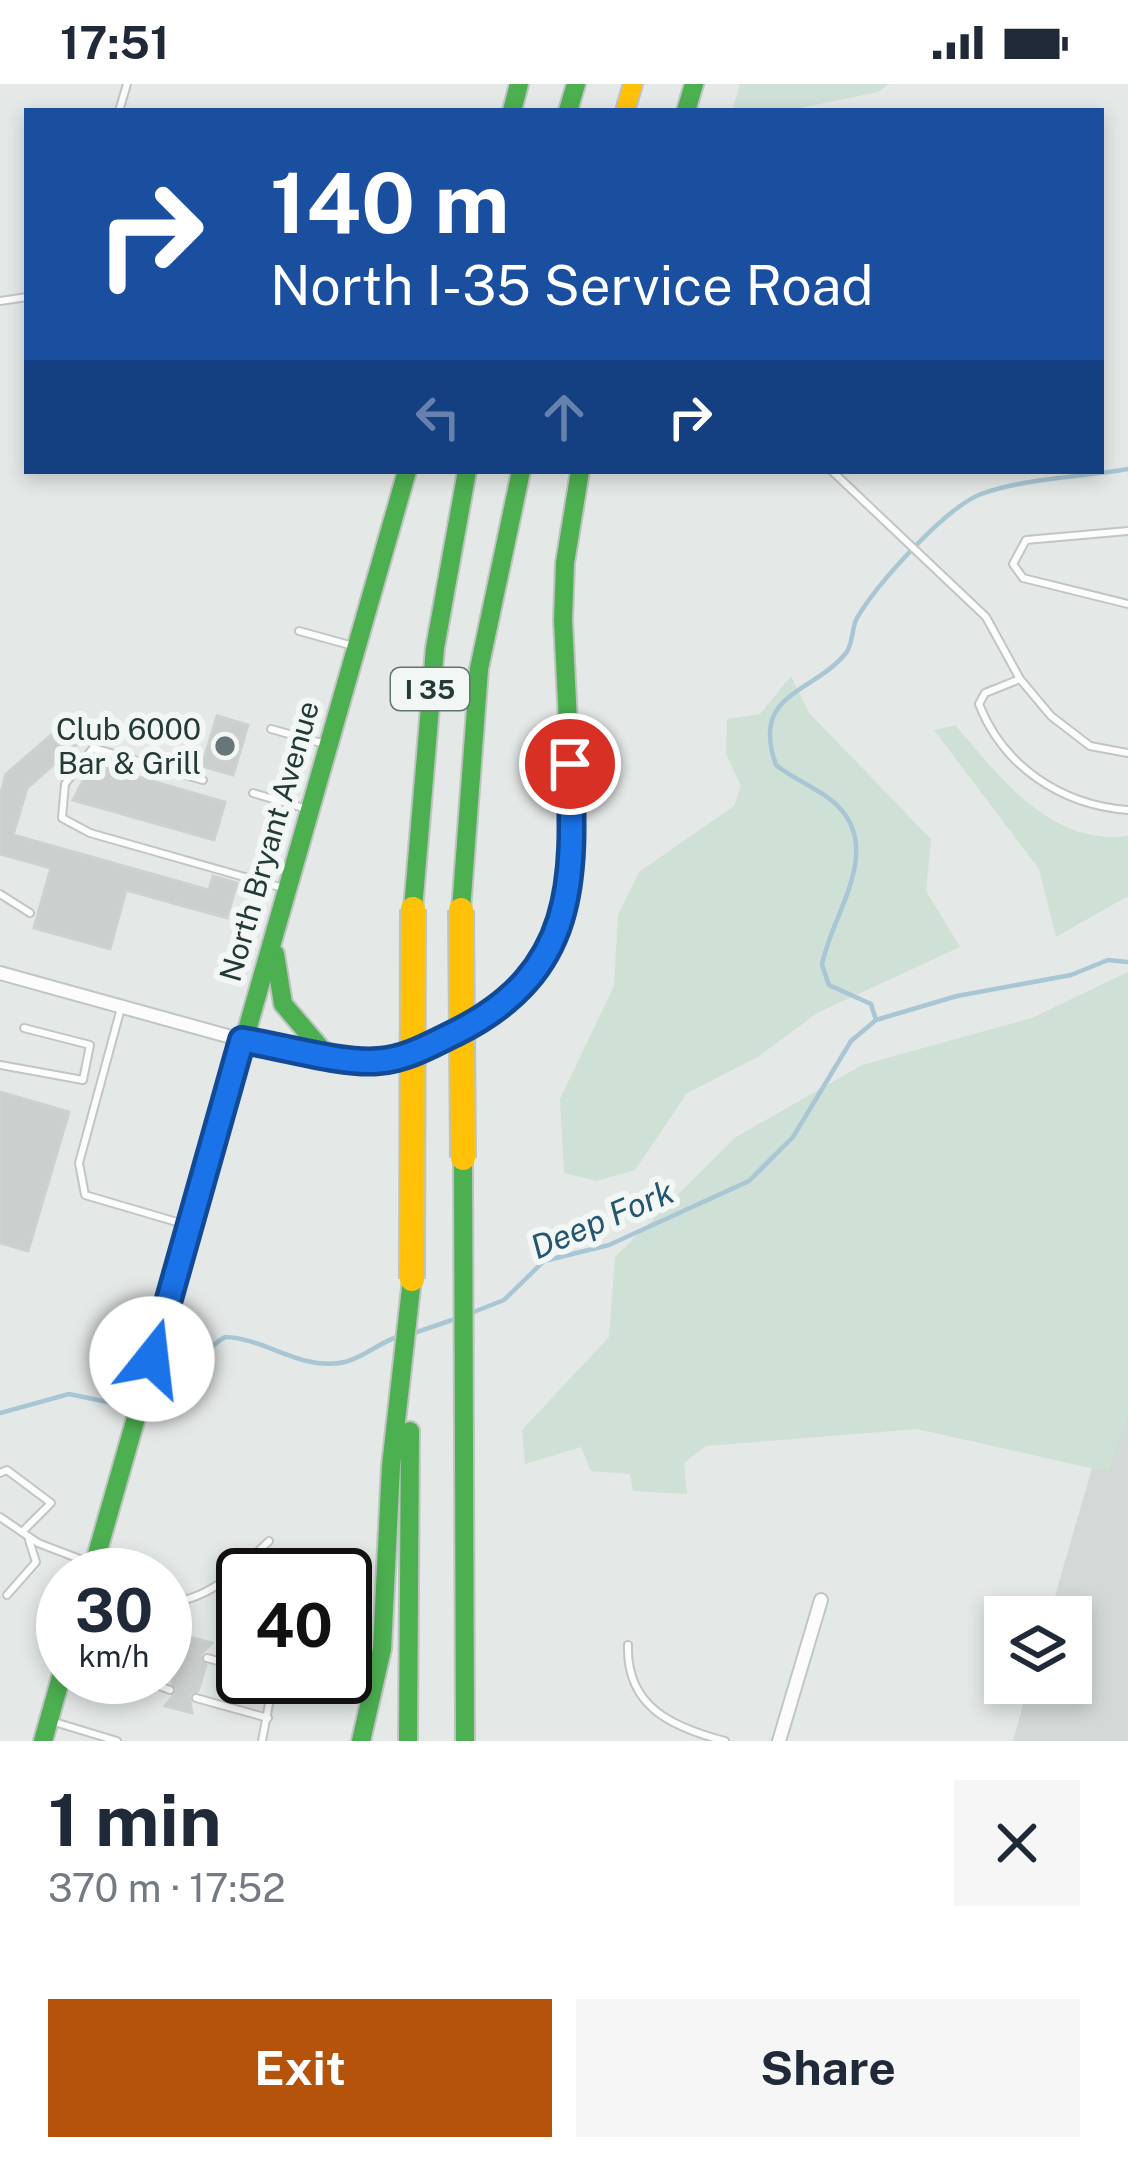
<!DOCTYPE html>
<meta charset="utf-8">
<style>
body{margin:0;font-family:"Public Sans",sans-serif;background:#f6f6f7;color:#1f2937;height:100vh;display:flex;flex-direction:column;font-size:45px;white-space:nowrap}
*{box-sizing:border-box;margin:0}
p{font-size:39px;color:#747a83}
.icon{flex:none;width:66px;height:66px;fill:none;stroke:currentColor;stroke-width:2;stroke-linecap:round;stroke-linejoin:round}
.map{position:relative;height:1657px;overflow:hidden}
.sheet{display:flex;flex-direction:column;background:#fff;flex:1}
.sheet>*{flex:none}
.hud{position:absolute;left:24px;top:24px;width:1080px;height:366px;border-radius:0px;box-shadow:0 6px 18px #0003;background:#1a4fa0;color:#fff;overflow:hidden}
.buttons{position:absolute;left:984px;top:1512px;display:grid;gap:24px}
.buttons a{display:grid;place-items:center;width:108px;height:108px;border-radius:0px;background:#fff;box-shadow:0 6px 18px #0003;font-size:60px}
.speed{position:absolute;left:36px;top:1464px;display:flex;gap:24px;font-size:60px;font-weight:700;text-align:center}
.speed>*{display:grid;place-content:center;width:156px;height:156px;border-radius:50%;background:#fff;box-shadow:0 6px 18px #0003;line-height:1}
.speed small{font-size:30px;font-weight:400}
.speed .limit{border:6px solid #111;border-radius:18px;background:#fff;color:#111}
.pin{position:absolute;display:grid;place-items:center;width:102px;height:102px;color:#fff;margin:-51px;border:6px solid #fff;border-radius:50%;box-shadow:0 3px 12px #0007}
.me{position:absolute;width:132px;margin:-66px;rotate:16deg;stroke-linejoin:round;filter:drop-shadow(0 0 9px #0008)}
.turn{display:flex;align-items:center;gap:42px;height:252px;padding:0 48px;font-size:54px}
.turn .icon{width:156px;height:156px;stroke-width:2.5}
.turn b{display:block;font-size:84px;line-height:102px}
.lanes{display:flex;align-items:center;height:114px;padding:0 48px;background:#0003;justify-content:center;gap:60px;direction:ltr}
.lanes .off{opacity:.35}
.round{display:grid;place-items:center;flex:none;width:126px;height:126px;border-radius:0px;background:#f6f6f7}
.head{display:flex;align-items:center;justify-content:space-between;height:204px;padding:0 48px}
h1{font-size:72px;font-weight:700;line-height:90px}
.action{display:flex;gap:24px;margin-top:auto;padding:24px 48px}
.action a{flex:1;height:138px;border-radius:0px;background:#b45309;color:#fff;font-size:48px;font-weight:700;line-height:138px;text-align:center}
.action a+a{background:#f6f6f7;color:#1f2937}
.status{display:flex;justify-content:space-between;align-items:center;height:84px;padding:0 60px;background:#fff;direction:ltr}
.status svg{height:33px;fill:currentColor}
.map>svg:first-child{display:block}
</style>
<div class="status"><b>17:51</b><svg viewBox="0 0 49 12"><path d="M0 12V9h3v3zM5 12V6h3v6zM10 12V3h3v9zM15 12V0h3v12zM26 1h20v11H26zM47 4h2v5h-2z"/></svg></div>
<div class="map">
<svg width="1128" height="1657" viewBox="0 0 1128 1657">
<rect width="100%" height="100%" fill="#e4e8e7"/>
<path fill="#d2d9d7" d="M1128 1259V1657H1013L1029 1599H1071V1533H1049Z"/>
<g fill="#cfe0d7">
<path d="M740 0H889L878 8 786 27H732Z"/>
<path d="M791 592 809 629 931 755 926 807 960 863 817 929 758 973 687 1009 635 1086 597 1097 564 1089 560 1015 614 902 618 831 639 788 734 722 741 702 726 670 727 635 760 630Z"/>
<path d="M955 641C1000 693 1050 762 1128 752V812L1056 853 1039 785 934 646Z"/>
<path d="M1128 888V1332L1108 1388 917 1345 706 1362 684 1379 687 1410 633 1407 630 1390 591 1387 581 1363 525 1380 522 1346 609 1253 615 1173 736 1053 862 981 1032 934Z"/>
</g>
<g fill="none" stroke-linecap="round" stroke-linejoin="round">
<g stroke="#a8c6d3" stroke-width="4.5">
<path d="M876 936 871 920 829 901 822 881C830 832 889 762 831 716 815 703 793 695 776 681 750 608 813 610 846 569 854 558 851 545 857 534 877 500 945 424 981 410 1025 394 1082 393 1128 385"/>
<path d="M471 1229 504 1216 544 1177 609 1161 749 1097 793 1053 851 957 876 936 957 912 1071 891 1108 876 1128 878"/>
<path d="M414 1249 455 1235"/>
<path d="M142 1325C203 1333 182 1277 225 1253 266 1254 301 1288 345 1278 364 1273 379 1259 397 1253"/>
<path d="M0 1329 69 1310 131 1323"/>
</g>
</g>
<g fill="#cbcfce" stroke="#cdd1d0" stroke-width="3">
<path d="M217 632 248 641 233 691 202 682Z"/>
<path d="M70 635 85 653 27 704 13 751 209 806 213 792 237 799 227 834 126 806 110 865 34 844 51 784 0 770V713L6 690Z"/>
<path d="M92 680 225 718 214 756 73 716Z"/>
<path d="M0 1008 69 1028 28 1167 0 1159Z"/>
<path d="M185 1552 212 1559 200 1571 206 1581 198 1607 189 1611 192 1629 165 1622 177 1607 172 1599 179 1574 188 1568Z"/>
</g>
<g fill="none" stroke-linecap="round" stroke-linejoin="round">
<defs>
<g id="lane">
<path d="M119 27 127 0"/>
<path d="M0 217 27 213"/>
<path d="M832 387 986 533 1020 595 1051 632 1090 662 1128 669"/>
<path d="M1128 447 1026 456 1013 480 1023 494 1128 520"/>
<path d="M299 547 353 562"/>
<path d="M1020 595 985 609 979 620C1003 682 1061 721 1128 726"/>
<path d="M271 645 325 660"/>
<path d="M203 696 93 664 65 700 62 734 90 749 283 804"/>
<path d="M253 709 307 725"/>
<path d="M0 810 30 829"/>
<path d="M121 924 79 1079 85 1111 187 1141"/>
<path d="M0 981 83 996 90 961 24 944"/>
<path d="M0 1389 7 1386 51 1419 22 1448"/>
<path d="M0 1433 38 1459 90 1479"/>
<path d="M7 1511 36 1478 29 1456"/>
<path d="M165 1519C208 1517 239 1486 269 1457"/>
<path d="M628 1561C626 1622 671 1643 725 1657"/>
<path d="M165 1562 181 1567"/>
<path d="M207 1574 243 1584"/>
<path d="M135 1593 170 1606"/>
<path d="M196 1614 268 1634"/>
<path d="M51 1637 117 1657"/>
<path d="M262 1657 274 1593"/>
</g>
<g id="street">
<path d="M0 889 242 956"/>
<path d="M779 1657 821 1516"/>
</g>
<g id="fast">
<path d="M512 27 519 0"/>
<path d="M568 27 576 0"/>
<path d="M686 27 694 0"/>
<path d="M413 825 435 564 467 387"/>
<path d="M461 826 479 585 521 387"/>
<path d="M275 870 283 920 324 968"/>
<path d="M242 956 355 977 398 975 504 920 549 867 565 825 574 762 563 536 565 479 580 387"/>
<path d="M463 1074 465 1657"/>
<path d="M91 1491 407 387"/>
<path d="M43 1657 63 1586"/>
<path d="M361 1657 382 1565 391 1382 412 1195"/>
<path d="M408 1657 410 1347"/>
</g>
<path id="slow" d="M625 27 633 0"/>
</defs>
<use href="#lane" stroke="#c1c5c4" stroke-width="10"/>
<use href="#street" stroke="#c1c5c4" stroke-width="16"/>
<use href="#fast" stroke="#bec4c2" stroke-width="22"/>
<use href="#slow" stroke="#bec4c2" stroke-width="22"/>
<use href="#lane" stroke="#fbfcfb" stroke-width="6"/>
<use href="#street" stroke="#fbfcfb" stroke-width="12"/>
<use href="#fast" stroke="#4caf50" stroke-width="18"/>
<use href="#slow" stroke="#ffc107" stroke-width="18"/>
<defs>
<g id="slow-bridge">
<path d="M461 826 463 1074"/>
<path d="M412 1195 413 825"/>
</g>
</defs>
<use href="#slow-bridge" stroke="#bdc4c3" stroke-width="28" stroke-linecap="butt"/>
<use href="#slow-bridge" stroke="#ffc107" stroke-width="24"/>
</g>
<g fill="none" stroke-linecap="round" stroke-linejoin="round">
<defs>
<path id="route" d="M152 1275 242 956C280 962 345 981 379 977 407 975 432 960 457 948 576 888 575 798 570 680"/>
</defs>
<use href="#route" stroke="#114b97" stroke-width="30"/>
<use href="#route" stroke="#1a73e8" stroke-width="21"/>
</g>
<circle fill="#677775" stroke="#f2f7f6" stroke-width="4.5" cx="225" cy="662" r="12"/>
<g text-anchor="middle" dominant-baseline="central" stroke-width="12" stroke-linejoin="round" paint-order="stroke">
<rect fill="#f2f7f6" stroke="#627370" stroke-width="3" x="391" y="584" width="78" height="42" rx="9"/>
<g font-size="27" font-weight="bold" fill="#243a37">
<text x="430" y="605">I 35</text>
</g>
<g font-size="30" fill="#243a37" stroke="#f2f7f6" text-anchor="end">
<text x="201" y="645">Club 6000<tspan x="201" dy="34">Bar &amp; Grill</tspan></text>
</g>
<g font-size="30" fill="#243a37" stroke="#f2f7f6">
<text transform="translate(269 757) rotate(-74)">North Bryant Avenue</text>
</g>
<g font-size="33" font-style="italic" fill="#24566f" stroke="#f2f7f6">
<text transform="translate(602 1135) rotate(-23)">Deep Fork</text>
</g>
</g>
</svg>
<div class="buttons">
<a><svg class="icon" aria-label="layers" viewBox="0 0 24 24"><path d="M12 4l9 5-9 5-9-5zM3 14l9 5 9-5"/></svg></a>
</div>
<div class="speed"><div>30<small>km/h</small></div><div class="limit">40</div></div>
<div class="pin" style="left:570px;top:680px;background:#d93025"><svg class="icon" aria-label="arrive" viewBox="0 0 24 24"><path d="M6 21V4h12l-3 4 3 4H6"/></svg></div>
<svg class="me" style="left:152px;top:1275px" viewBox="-20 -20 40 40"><circle r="19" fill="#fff"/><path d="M0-13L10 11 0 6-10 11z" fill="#1a73e8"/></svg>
<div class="hud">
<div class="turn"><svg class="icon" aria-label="right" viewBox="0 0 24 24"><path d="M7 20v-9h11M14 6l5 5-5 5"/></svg><div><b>140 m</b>North I-35 Service Road</div></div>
<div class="lanes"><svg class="icon off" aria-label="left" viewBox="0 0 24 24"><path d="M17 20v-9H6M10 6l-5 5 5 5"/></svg><svg class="icon off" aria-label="ahead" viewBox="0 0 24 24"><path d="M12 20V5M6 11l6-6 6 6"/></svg><svg class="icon" aria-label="right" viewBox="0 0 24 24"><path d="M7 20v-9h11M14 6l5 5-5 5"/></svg></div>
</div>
</div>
<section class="sheet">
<div class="head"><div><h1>1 min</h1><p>370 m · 17:52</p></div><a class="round"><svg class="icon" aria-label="close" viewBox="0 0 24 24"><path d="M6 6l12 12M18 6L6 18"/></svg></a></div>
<div class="action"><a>Exit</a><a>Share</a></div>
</section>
